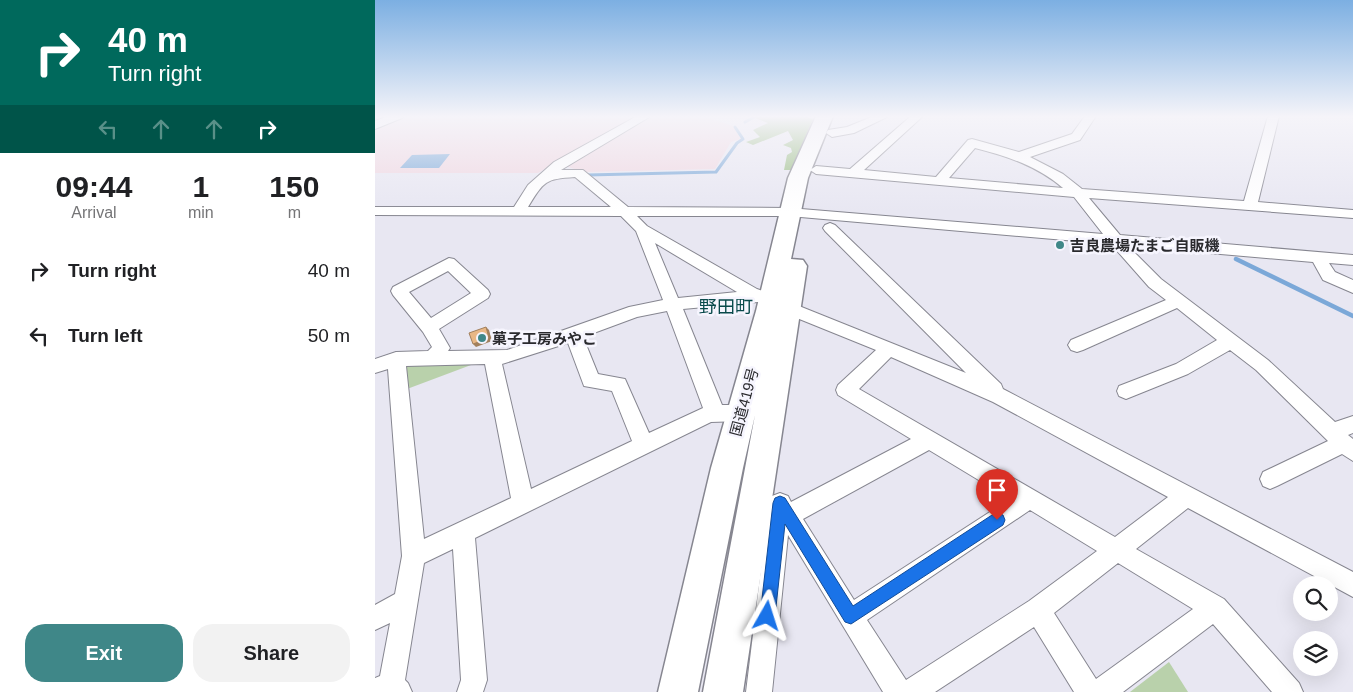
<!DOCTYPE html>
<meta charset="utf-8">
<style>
body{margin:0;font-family:Helvetica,"Noto Sans JP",sans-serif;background:#f2f2f2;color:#202124;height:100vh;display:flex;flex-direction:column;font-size:19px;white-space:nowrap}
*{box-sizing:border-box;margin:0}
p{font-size:16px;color:#757577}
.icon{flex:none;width:28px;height:28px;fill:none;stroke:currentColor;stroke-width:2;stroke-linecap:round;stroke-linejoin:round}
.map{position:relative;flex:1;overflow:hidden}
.panel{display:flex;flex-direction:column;background:#fff;width:375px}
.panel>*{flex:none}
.hud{background:#00695c;color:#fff;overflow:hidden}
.fabs{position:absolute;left:918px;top:576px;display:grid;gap:10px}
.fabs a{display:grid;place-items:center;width:45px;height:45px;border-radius:50%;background:#fff;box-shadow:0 5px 20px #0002;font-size:25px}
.pin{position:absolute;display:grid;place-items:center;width:42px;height:42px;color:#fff;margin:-51px -21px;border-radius:50% 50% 50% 0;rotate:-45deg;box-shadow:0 0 5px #0007}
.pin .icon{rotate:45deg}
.me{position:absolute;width:55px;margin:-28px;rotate:6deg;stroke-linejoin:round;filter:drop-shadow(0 0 4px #0008)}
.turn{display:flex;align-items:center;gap:18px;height:105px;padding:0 25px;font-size:22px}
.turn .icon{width:65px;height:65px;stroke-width:2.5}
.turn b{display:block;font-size:35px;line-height:42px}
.lanes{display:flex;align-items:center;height:48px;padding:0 25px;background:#0003;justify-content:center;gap:25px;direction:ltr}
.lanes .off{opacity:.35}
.eta{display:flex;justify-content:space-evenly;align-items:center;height:85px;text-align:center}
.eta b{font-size:30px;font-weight:700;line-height:35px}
.button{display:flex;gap:10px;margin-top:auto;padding:10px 25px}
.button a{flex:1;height:58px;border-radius:20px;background:#3f8788;color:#fff;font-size:20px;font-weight:700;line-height:58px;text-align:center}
.button a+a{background:#f2f2f2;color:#202124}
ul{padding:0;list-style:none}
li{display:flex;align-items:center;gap:15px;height:65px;padding:0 25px}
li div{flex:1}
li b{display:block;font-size:19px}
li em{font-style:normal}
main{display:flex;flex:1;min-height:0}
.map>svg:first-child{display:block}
</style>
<main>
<section class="panel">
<div class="hud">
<div class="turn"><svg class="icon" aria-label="right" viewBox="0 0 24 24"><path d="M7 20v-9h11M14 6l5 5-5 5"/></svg><div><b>40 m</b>Turn right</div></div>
<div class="lanes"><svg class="icon off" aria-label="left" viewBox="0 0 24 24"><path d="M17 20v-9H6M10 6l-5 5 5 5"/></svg><svg class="icon off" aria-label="ahead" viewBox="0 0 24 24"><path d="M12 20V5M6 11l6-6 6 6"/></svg><svg class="icon off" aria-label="ahead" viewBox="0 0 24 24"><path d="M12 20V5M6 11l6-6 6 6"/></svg><svg class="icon" aria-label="right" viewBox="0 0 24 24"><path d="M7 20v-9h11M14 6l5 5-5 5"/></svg></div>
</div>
<div class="eta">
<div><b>09:44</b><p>Arrival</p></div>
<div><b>1</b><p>min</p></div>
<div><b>150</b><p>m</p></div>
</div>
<ul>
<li><svg class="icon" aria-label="right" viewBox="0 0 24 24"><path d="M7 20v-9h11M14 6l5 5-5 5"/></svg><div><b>Turn right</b></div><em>40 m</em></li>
<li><svg class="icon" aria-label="left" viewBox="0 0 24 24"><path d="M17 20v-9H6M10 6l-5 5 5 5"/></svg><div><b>Turn left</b></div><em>50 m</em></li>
</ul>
<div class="button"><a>Exit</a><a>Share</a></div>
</section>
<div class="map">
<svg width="978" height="692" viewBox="0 0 978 692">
<rect width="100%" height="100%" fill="#e8e7f2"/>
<g fill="#f0d7e1">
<path d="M28 116H262L163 173H0V128Z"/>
<path d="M275 116H328L358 126 366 139 356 142 340 169 209 172 187 165Z"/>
</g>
<g fill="#b9d1ab">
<path d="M32 362H104L24 392Z"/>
<path d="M794 662 813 692H755Z"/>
</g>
<path fill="#99bc84" d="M384 116H430L438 119 416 170H409L412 155 417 152 416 148 408 145 418 140 413 131 378 145 371 142 385 137 378 130 393 123 380 118Z"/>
<path fill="#7ba8d8" d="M75 154 64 168H25L37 155Z"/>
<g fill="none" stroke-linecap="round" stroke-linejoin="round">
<g stroke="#7ba8d8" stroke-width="3">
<path d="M370 122 381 116"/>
<path d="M212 175 341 172 362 143 368 139 360 127"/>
</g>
<path stroke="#7ba8d8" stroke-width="4.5" d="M861 259 978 316"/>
<defs>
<g id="minor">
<path d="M14 116H29L27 118 0 129V121Z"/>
<path d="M262 116H276L186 170H208L253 207 414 208 728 234 699 197 441 174 435 170 441 166 475 169 536 116H548L489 170 561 177 593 140 597 139 644 152 697 134 710 116H721L705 140 655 157 688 174 707 189 869 201 893 116H904L883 202 978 210V218L714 198 745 235 978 255V265L954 263 960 272 978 280V293L948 280 938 262 753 246 786 279 893 360 960 422 978 416V433L973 435 978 439V461L967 454 902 486 895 489 888 486 885 479 888 472 953 441 881 370 855 350 813 374 751 399 744 396 742 391 744 386 801 364 842 340 802 308 708 350 702 352 696 350 693 345 696 340 791 300 774 287 736 244 414 216H262L272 226 382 289 401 296 403 300 401 304 395 306 383 302 308 309 347 405H366L373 407 376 413 373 419 366 421 336 422 100 538 112 680 108 692H82L86 680 78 549 49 563 30 680 33 683 37 692H0V678L5 676 15 623 0 630V605L20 594 27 556 13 369 0 373V359L21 352 53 351 57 347 48 332 18 295 16 291 18 287 74 258 79 259 113 290 115 294 113 298 64 329 75 348 73 351 132 350 254 307 288 300 261 231 246 216 0 215V207H139L153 185 179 162ZM600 148C632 156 662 166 688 188L574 178ZM200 177 236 207H153C169 181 170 179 200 177ZM280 243 362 292 303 298ZM73 271 96 293 56 318 34 292ZM292 311 328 408 274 433 250 379 223 374 208 337 262 317ZM193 343 209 386 237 391 257 441 156 489 127 364ZM110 364 136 498 49 539 31 366Z"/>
<path d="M499 116H514L479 133 457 137 451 133 453 130 472 127Z"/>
<path d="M455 223 460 225 626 384 628 389 978 572V597L813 508 761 549 849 599 924 683 928 692H897L838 624 748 692H699L659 627 560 692H508L413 535 397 692H371L394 503 397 496 405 493 413 496 416 502 536 439 463 395 461 390 463 385 501 350 407 312 405 308 407 304 413 302 419 304 591 373 450 231 448 228 450 225ZM516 357 618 402 793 497 740 537 484 389ZM554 450 635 499 479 600 428 519ZM655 510 722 551 654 601 531 680 492 620ZM743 563 818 609 721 679 679 613Z"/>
</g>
<path id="highway" d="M441 116H458L433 178 416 259 428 260 432 266 368 692H328L380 415 368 468 323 692H283L336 468 381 311 413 178Z"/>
</defs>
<use href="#minor" stroke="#868690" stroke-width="2"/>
<use href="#highway" stroke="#868690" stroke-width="3"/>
<use href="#minor" fill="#fff" fill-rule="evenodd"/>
<use href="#highway" fill="#fff" fill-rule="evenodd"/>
</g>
<path fill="#a2805d" d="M111 327 114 330 117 341 101 347 98 344Z"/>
<path fill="#e8b785" stroke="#a2805d" d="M111 327 114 338 98 344 94 333Z"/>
<linearGradient id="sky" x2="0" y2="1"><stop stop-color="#7cafe2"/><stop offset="0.55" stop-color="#f5f4f9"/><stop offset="1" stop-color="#f5f4f9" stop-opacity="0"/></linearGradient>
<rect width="978" height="212" fill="url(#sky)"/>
<path fill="#1a73e8" stroke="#114b97" d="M405 496 410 498 478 606 617 515 622 513 628 515 630 520 628 525 476 624 470 622 410 524 400 616 398 622 392 624 387 622 385 616 398 503 400 498Z"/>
<g fill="#3f8788" stroke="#f6f5fe" stroke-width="2">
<circle cx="685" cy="245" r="5"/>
<circle cx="107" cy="338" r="5"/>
</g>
<g text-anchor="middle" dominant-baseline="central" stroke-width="5" stroke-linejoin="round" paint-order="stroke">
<g font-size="15" font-weight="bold" fill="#2a2a2e" stroke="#f6f5fe" text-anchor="start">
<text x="695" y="245">吉良農場たまご自販機</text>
<text x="117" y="338">菓子工房みやこ</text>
</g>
<g font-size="15" fill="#2a2a2e" stroke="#f6f5fe">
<text transform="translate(369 402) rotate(-75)">国道419号</text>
</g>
<g font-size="18" fill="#094a4b" stroke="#f6f5fe">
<text x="351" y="307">野田町</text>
</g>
</g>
</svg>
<div class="fabs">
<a><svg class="icon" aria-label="search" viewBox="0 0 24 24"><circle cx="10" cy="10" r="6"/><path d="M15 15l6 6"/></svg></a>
<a><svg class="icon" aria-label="layers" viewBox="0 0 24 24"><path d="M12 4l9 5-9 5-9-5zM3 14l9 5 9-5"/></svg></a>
</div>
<div class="pin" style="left:622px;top:520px;background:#d93025"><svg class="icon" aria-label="arrive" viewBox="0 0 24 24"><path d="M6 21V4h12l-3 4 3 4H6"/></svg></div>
<svg class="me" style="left:392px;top:616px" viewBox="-20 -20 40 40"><path d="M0-17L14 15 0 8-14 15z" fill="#1a73e8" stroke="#fff" stroke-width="4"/></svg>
</div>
</main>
